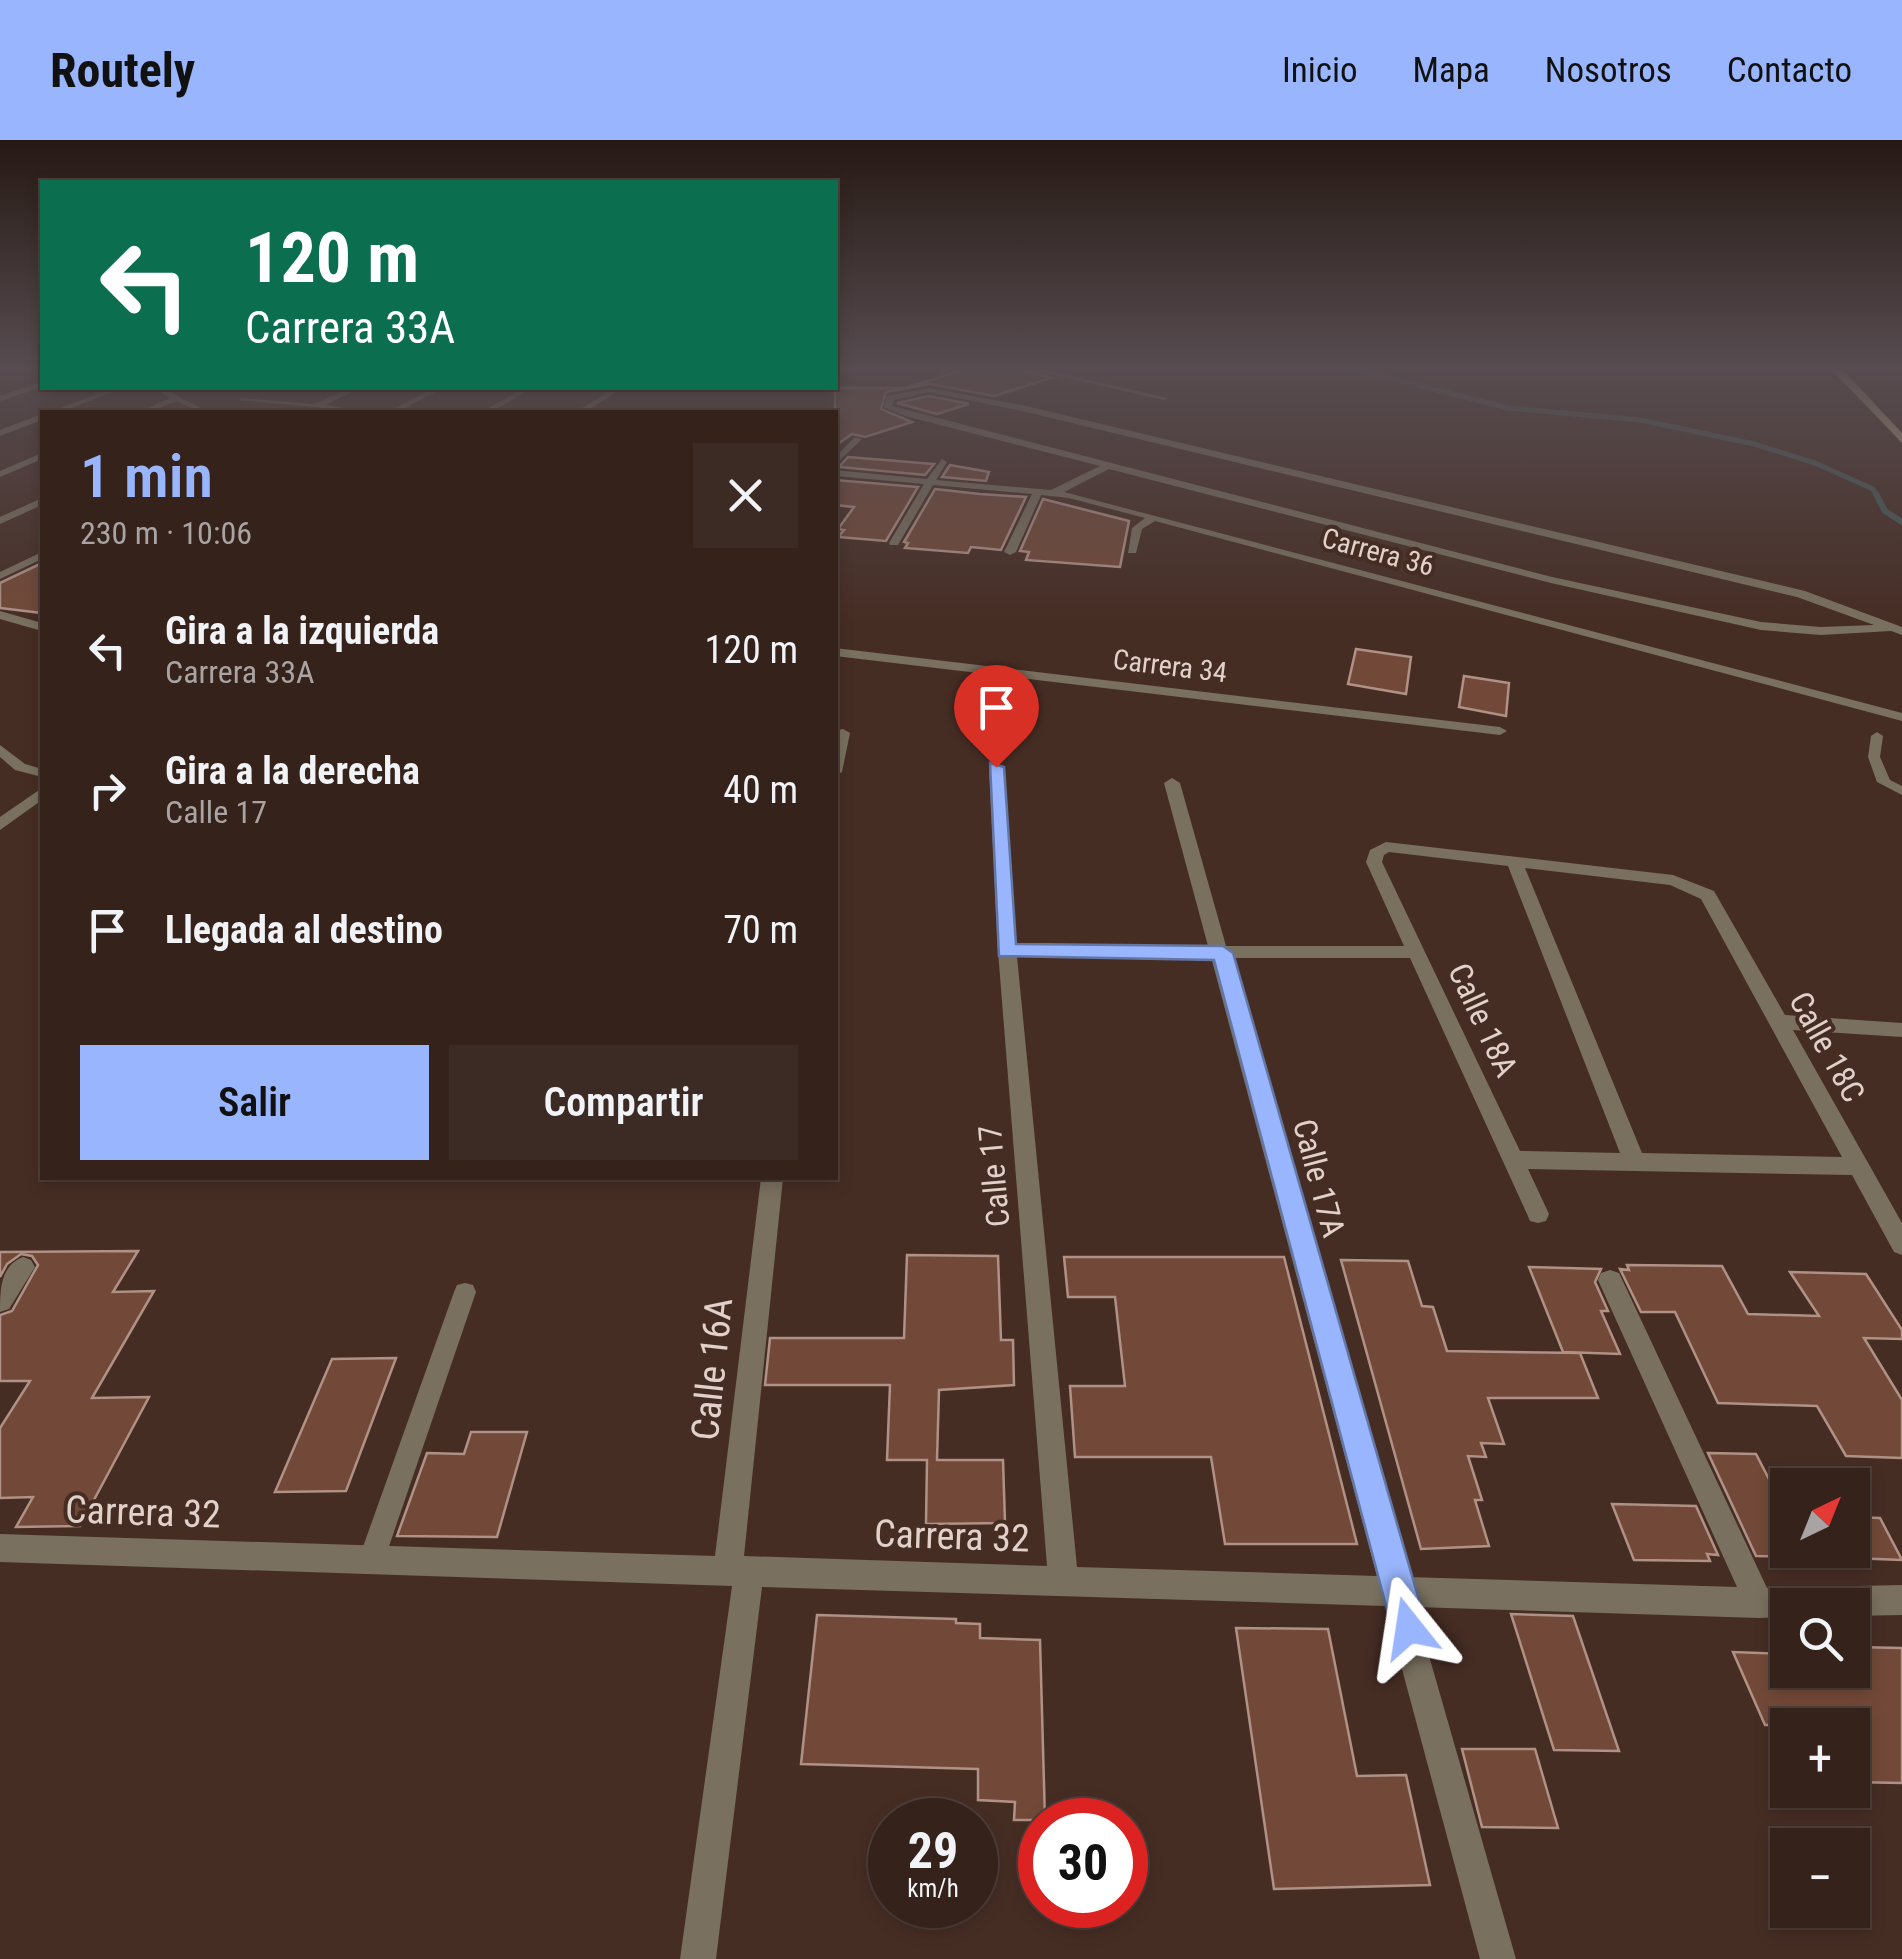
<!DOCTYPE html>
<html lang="es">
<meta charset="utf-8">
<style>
body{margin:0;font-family:"Roboto Condensed",sans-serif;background:#3c2a24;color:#f1f3f6;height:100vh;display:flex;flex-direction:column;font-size:38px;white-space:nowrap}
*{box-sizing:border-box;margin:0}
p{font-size:32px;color:#a9a4a3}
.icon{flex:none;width:55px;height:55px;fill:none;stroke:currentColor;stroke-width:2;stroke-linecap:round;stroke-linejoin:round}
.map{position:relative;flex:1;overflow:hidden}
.drawer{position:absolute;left:40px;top:270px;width:798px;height:770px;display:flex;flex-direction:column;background:#34221b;border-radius:0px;box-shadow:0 5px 15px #0003,0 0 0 2px #4e3f3a}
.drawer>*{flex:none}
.top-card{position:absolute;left:40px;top:40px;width:798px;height:210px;border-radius:0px;box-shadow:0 5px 15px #0003,0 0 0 2px #4e3f3a;background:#0b6e4f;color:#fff;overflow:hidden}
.needle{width:65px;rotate:43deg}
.controls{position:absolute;left:1770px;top:1328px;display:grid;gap:20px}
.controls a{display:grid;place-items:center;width:100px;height:100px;border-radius:0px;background:#34221b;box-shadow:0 5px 15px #0003,0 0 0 2px #4e3f3a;font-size:50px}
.speed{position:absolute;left:868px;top:1658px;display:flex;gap:20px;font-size:50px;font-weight:700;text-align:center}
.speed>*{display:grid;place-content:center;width:130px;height:130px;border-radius:50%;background:#34221b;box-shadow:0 5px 15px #0003,0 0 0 2px #4e3f3a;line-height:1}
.speed small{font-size:25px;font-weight:400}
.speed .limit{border:15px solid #d22;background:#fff;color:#111}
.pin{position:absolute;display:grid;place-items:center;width:85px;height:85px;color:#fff;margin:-102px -42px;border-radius:50% 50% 50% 0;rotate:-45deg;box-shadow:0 0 10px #0007}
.pin .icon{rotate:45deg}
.me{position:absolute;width:110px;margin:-55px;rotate:345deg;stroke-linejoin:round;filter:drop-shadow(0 0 8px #0008)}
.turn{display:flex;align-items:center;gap:35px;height:210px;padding:0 40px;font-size:45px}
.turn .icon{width:130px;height:130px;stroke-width:2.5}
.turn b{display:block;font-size:70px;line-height:85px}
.round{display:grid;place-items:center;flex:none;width:105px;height:105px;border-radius:0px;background:#3c2a24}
.summary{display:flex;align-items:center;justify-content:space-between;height:170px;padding:0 40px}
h1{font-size:60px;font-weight:600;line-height:75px;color:#99b5fd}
.button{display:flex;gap:20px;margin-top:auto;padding:20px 40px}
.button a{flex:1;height:115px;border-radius:0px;background:#99b5fd;color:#111;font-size:40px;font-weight:600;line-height:115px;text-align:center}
.button a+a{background:#3c2a24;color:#f1f3f6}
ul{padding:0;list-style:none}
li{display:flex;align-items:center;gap:30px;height:140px;padding:0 40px}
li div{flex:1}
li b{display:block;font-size:38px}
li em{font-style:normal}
header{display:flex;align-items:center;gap:60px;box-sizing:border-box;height:140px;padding:0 50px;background:#99b5fd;color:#111}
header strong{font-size:48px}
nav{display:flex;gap:55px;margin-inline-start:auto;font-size:35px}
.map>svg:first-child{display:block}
</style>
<header>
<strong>Routely</strong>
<nav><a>Inicio</a><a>Mapa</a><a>Nosotros</a><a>Contacto</a></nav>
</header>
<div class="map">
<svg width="1902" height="1819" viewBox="0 0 1902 1819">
<rect width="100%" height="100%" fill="#462d24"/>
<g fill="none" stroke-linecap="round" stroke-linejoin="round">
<path stroke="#485959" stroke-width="5" d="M1354 229 1508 268 1640 280 1754 304 1815 323 1873 349 1877 357"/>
<path stroke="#485959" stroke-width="6" d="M1876 354 1885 371 1902 382"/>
</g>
<g fill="#724938" stroke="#b09185" stroke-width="2.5">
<path d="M966 229H1022L1051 238 994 256 930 244 886 252 881 269 912 282 865 297 852 294 835 306V248H906Z"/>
<path d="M929 256 969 264 937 274 897 263Z"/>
<path d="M848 317 934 324 925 335 839 327Z"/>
<path d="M950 325 989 332 986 341 942 337Z"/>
<path d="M835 340 918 347 886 401 838 397 844 390 838 389 854 367 835 365Z"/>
<path d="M935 349 980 354 1026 357 1001 410 971 407 968 413 905 408 908 403 904 402Z"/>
<path d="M1043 359 1129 381 1120 427 1026 420 1029 412 1020 411Z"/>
<path d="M42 423V473L0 468V443Z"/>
<path d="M1356 509 1411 517 1406 554 1348 544Z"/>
<path d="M1464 536 1509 543 1506 576 1459 567Z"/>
<path d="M138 1111 113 1152 154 1151 92 1258 149 1257 80 1386 16 1387 33 1357 0 1358V1288L30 1241H0V1175L12 1171 38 1125 32 1116 21 1114 7 1124 0 1137V1112Z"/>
<path d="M907 1115 998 1116 1001 1200H1013L1014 1245 939 1250 937 1320H1003L1005 1383 926 1384 927 1320H887L890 1245H765L770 1198H904Z"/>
<path d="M1064 1117H1284L1357 1404H1225L1211 1317H1075L1070 1246H1125L1115 1157H1068Z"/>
<path d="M1341 1120 1408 1121 1422 1166 1433 1167 1447 1211 1580 1213 1598 1258H1488L1504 1304 1481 1303 1486 1317 1468 1316 1482 1360H1475L1489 1406 1421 1409Z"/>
<path d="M1627 1125 1722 1126 1748 1174 1819 1176 1790 1132 1866 1134 1902 1190V1199L1864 1198 1902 1260V1318L1846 1316 1817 1266 1718 1263 1675 1172H1641L1620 1129 1629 1130Z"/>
<path d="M1529 1127 1601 1129 1595 1142 1608 1171H1601L1620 1214 1563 1212Z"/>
<path d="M396 1218 346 1351 275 1352 332 1219Z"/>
<path d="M471 1292H527L497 1397 397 1396 427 1313 464 1314Z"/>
<path d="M1708 1313 1756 1314 1788 1376V1410H1804L1808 1417 1756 1416Z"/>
<path d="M1612 1364 1696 1366 1718 1415 1707 1414 1710 1421 1634 1420Z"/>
<path d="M1852 1377 1880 1378 1902 1420 1852 1418Z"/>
<path d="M1511 1474 1573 1476 1619 1611 1554 1610Z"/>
<path d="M817 1475 956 1479V1483L980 1484V1498L1040 1500 1045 1680H1014L1015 1662 978 1660V1629L801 1624Z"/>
<path d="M1236 1488 1328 1489 1357 1636 1406 1635 1430 1745 1274 1749Z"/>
<path d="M1852 1507 1902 1508V1643L1852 1642V1585H1765L1733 1512 1788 1514V1530H1852Z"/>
<path d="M1462 1609H1535L1558 1688 1482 1687Z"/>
</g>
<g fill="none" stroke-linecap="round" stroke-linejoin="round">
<g fill="#79705f" fill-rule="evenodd">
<path d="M1877 592 1883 596 1880 617 1890 640 1902 646V655L1877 642 1868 617 1871 596Z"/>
<path d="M465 1143 473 1145 476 1152 385 1418 381 1427 372 1431 363 1427 359 1418 454 1152 457 1145Z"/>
</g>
<g fill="#79705f" fill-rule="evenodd">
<path d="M1026 229H1042L1168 258 1164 260Z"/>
<path d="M42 242V247L0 261V256Z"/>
<path d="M113 248H123L61 272H50Z"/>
<path d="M154 248H163L208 272H199L177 261 149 272H139L170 258Z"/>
<path d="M350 248H360L325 265 371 272 238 260 242 258 314 264Z"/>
<path d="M434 248H443L397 272H387Z"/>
<path d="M523 248H532L491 272H482Z"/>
<path d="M614 248H623L585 272H576Z"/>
<path d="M929 248 1026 266 1805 451 1902 487V495L1891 491 1821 495 1761 490 1551 443 1109 329 1064 352 1902 573V581L1155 381 1142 389 1136 413H1128L1132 388 1145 378 1069 358 1041 355 1016 412 1010 415 1004 412 1032 354 933 345 898 405H890L889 403 924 344 835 336V330L927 339 942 319 947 322 936 340 1051 350 1100 326 905 276 884 267 887 256ZM929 252 1026 272 1797 457 1874 485 1821 487 1761 482 1552 437 892 266 894 260Z"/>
<path d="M683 269 687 272H678L679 270Z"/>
<path d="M42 274V280L0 296V290Z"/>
<path d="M855 297 862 299 835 325V317Z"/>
<path d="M42 313V319L0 337V331Z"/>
<path d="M42 358V365L0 384V377Z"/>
<path d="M42 412V419L0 439V432Z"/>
<path d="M0 471 42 483V491L0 479Z"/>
<path d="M835 508 1500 587 1507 591 1500 595 835 516Z"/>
<path d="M843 589 850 593 842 632 835 636 838 590Z"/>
<path d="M0 605 25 624 42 629V637L15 630 0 617Z"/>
<path d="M996 623 1003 627 1016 805 1208 806 1164 643 1172 638 1180 643 1226 806H1404L1366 722 1370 710 1386 702 1673 735 1714 751 1785 875 1902 883V897L1793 890 1902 1083V1115L1894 1112 1852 1035 1528 1029 1549 1074 1546 1081 1538 1083 1530 1081 1527 1074 1410 818H1230L1407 1437 1737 1447 1598 1140 1601 1133 1610 1130 1619 1133 1767 1448 1902 1445V1475L1852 1476V1465H1788V1477L1759 1478 1415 1467 1516 1819H1480L1385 1466 762 1447 716 1819H680L732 1446 0 1422V1394L715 1416 761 1038H783L744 1416 1047 1426 998 811 989 627ZM1389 712 1508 726 1620 1013 1520 1011 1382 722 1384 715ZM1525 728 1670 745 1701 759 1842 1017 1642 1013ZM1017 817H1211L1377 1436 1077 1427Z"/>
<path d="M42 648V660L0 690V677Z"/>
<path d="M23 1117 31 1120 35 1127 9 1169 0 1172C0 1150 0 1126 23 1117Z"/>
</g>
<path fill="#beab88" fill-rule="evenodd" d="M1831 229H1842L1902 293V303Z"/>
</g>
<linearGradient id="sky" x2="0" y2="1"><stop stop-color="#261914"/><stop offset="0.47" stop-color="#574c50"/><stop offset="1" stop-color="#574c50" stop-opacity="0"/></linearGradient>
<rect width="1902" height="484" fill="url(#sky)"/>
<path fill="#99b5fd" stroke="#6376a4" stroke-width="2.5" d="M990 623 1004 627 1016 804 1223 806 1233 813 1427 1488 1421 1500 1409 1505 1397 1500 1392 1488 1214 820 999 816Z"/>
<g text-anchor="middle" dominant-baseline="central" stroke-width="8" stroke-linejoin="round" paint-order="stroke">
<g font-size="28" fill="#e1d1ca" stroke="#462d24">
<text transform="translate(1378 412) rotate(15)">Carrera 36</text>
<text transform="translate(1170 526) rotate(7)">Carrera 34</text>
</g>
<g font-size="32" fill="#e1d1ca" stroke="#462d24">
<text transform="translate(1483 880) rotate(65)">Calle 18A</text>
<text transform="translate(1827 907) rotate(61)">Calle 18C</text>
<text transform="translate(994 1036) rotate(-95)">Calle 17</text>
<text transform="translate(1319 1038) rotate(75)">Calle 17A</text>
</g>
<g font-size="38" fill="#e1d1ca" stroke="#462d24">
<text transform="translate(712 1229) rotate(-84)">Calle 16A</text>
<text transform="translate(143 1372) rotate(2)">Carrera 32</text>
<text transform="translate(952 1396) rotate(2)">Carrera 32</text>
</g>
</g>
</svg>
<div class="controls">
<a><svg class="needle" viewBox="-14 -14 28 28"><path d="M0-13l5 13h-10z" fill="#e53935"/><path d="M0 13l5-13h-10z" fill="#a9a4a3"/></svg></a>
<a><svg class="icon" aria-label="search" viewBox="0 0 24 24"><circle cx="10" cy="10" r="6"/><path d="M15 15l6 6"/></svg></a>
<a>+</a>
<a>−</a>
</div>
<div class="speed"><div>29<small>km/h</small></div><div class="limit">30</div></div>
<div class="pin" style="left:996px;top:627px;background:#d93025"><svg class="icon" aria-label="arrive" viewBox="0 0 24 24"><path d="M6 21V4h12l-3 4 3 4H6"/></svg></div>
<svg class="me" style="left:1409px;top:1488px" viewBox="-20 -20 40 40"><path d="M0-17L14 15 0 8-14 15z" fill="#99b5fd" stroke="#fff" stroke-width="4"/></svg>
<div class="top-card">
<div class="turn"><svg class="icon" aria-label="left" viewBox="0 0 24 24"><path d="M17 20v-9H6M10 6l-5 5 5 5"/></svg><div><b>120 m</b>Carrera 33A</div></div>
</div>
<section class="drawer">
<div class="summary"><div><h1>1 min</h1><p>230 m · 10:06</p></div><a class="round"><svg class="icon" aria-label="close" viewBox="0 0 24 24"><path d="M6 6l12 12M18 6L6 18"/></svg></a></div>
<ul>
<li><svg class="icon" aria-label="left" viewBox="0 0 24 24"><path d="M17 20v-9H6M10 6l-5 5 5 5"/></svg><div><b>Gira a la izquierda</b><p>Carrera 33A</p></div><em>120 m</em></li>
<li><svg class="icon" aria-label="right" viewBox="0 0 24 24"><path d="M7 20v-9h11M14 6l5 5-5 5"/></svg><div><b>Gira a la derecha</b><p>Calle 17</p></div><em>40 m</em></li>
<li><svg class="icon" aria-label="arrive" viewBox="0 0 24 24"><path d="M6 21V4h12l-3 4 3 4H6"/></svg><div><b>Llegada al destino</b></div><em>70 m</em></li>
</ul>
<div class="button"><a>Salir</a><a>Compartir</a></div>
</section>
</div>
